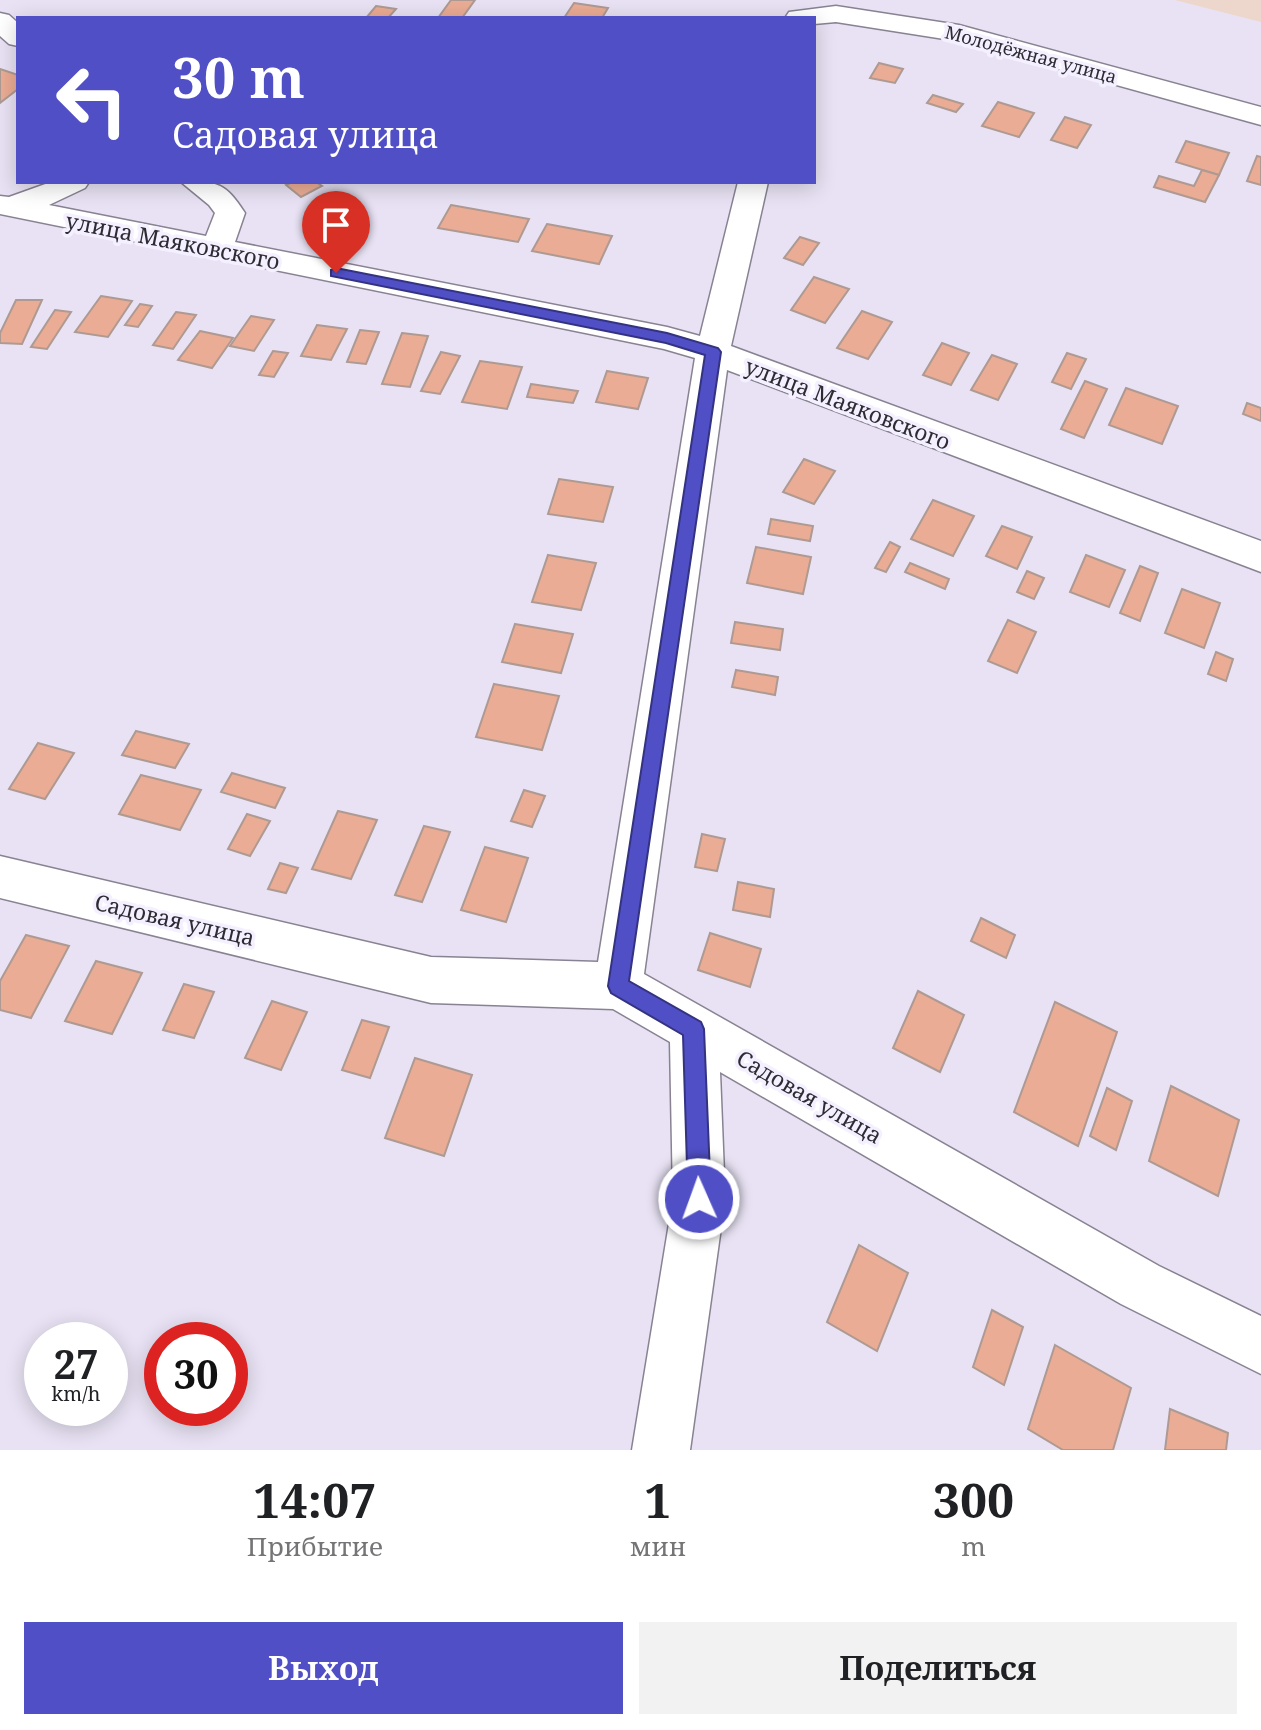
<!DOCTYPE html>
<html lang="ru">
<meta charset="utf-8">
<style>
body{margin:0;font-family:"Noto Serif",serif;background:#f2f2f2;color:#202124;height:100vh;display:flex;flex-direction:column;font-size:30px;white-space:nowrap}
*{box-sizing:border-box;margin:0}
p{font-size:26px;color:#757577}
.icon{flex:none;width:44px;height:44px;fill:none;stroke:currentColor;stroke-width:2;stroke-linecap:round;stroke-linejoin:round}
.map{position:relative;height:1450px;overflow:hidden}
.panel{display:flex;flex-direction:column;background:#fff;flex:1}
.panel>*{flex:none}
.hud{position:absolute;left:16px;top:16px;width:800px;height:168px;border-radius:0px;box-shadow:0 4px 20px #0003;background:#504fc6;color:#fff;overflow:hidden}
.speed{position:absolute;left:24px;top:1322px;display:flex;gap:16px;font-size:40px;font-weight:700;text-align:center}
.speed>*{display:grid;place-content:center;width:104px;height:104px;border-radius:50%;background:#fff;box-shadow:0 4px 20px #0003;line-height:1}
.speed small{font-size:20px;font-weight:400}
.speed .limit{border:12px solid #d22;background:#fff;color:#111}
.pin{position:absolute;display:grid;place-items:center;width:68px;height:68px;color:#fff;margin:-82px -34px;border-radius:50% 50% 50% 0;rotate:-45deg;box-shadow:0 0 8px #0007}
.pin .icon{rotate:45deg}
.me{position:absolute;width:88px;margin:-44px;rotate:358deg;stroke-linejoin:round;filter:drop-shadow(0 0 6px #0008)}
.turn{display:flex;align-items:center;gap:28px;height:168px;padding:0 24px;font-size:36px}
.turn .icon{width:104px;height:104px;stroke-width:2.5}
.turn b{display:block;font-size:56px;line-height:68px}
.eta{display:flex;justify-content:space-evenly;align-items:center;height:136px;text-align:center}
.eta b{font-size:48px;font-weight:700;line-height:56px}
.button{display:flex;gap:16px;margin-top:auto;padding:16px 24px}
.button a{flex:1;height:92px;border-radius:0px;background:#504fc6;color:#fff;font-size:32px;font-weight:700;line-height:92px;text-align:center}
.button a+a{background:#f2f2f2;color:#202124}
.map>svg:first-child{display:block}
</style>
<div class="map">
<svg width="1261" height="1450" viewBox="0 0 1261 1450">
<rect width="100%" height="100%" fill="#e8e2f4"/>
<path fill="#edd6cb" d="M1175 0H1261V22Z"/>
<g fill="#eaac94" stroke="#ae9a92" stroke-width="2">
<path d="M451 0H475L462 18H438Z"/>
<path d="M574 3 608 8 602 18H564Z"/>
<path d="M376 6 396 9 388 18H366Z"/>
<path d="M879 63 903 69 895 83 870 78Z"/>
<path d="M0 69 18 75V89L0 103Z"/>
<path d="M933 95 963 104 956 112 927 103Z"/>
<path d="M998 102 1034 113 1019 137 982 126Z"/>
<path d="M1065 117 1091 125 1077 148 1051 140Z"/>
<path d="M1186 141 1229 153 1219 175 1176 162Z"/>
<path d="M1257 156 1261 157V185L1247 181Z"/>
<path d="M1202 170 1219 175 1205 202 1154 187 1159 176 1194 186Z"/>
<path d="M292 182H316L322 186 301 197 286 185Z"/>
<path d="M451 205 529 219 518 242 438 228Z"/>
<path d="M547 224 612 236 599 264 532 251Z"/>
<path d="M800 237 819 243 803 265 784 258Z"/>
<path d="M814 277 849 289 825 323 791 310Z"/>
<path d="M101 296 132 301 108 337 75 332Z"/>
<path d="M16 300H42L22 344 0 343V333Z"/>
<path d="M140 304 152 306 138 327 125 325Z"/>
<path d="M55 310 71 312 47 349 31 347Z"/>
<path d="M862 311 892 322 868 359 837 348Z"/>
<path d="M176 312 196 315 173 349 153 345Z"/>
<path d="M251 316 274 320 254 351 230 346Z"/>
<path d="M317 325 347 329 331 360 301 356Z"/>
<path d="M360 330 379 332 366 364 347 362Z"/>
<path d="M200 331 233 338 212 368 178 360Z"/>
<path d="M402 333 428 336 410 387 382 384Z"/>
<path d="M942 343 969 353 951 385 923 375Z"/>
<path d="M273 351 288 353 274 377 259 375Z"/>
<path d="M441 352 460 356 440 394 421 391Z"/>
<path d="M1067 353 1086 359 1071 389 1052 382Z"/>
<path d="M992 355 1017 364 998 400 971 390Z"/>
<path d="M480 361 522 367 507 409 462 402Z"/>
<path d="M607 371 648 378 638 409 596 402Z"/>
<path d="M1085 381 1107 389 1084 438 1061 429Z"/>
<path d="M531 384 578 391 573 403 527 397Z"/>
<path d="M1126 388 1178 406 1162 444 1109 425Z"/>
<path d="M1247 403 1261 408V421L1243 414Z"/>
<path d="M804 459 835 471 814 504 783 492Z"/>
<path d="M559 479 613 487 603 522 548 514Z"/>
<path d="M933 500 974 516 953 556 911 539Z"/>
<path d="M771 519 813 526 810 541 768 534Z"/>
<path d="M1002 526 1032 537 1017 569 986 556Z"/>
<path d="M890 542 900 547 886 572 875 568Z"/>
<path d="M756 547 811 557 803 594 747 583Z"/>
<path d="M548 555 596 563 581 610 532 602Z"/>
<path d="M1086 555 1125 570 1109 607 1070 592Z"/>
<path d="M910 563 949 579 945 589 905 572Z"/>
<path d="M1140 566 1158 573 1140 621 1120 613Z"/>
<path d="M1027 571 1044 578 1034 599 1017 592Z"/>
<path d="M1182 589 1220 603 1204 648 1165 633Z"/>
<path d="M1008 620 1036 632 1017 673 988 661Z"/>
<path d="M735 622 783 629 780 650 731 643Z"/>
<path d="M515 624 573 634 561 673 502 662Z"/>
<path d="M1216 652 1233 659 1226 681 1208 674Z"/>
<path d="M736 670 778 677 775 695 732 687Z"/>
<path d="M494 684 559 696 542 750 476 737Z"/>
<path d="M136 731 189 744 175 768 122 755Z"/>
<path d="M38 743 74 753 45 799 9 789Z"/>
<path d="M232 773 285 788 275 808 221 792Z"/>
<path d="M141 775 201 790 180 830 119 814Z"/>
<path d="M524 790 545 796 532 827 511 821Z"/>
<path d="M338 811 377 820 351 879 312 869Z"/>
<path d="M247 814 270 821 250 856 228 849Z"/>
<path d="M424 826 450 832 422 902 395 895Z"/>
<path d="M702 834 725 839 717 871 695 867Z"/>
<path d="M485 847 528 858 506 922 461 910Z"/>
<path d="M280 863 298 868 286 893 268 889Z"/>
<path d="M738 882 774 889 770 917 733 910Z"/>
<path d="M981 918 1015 935 1006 958 971 941Z"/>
<path d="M710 933 761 949 750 987 698 970Z"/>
<path d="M26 935 69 946 31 1018 0 1010V981Z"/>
<path d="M96 961 142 973 112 1034 65 1021Z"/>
<path d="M184 984 214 992 194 1038 163 1030Z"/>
<path d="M918 991 964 1015 940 1072 893 1048Z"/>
<path d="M272 1001 307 1012 281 1070 245 1058Z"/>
<path d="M1055 1002 1117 1032 1078 1146 1014 1112Z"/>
<path d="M362 1020 389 1027 370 1078 342 1070Z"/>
<path d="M415 1058 472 1075 444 1156 385 1138Z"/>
<path d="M1171 1086 1239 1120 1218 1196 1149 1161Z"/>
<path d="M1107 1088 1132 1101 1116 1150 1090 1136Z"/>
<path d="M859 1245 908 1273 877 1351 827 1322Z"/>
<path d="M992 1310 1023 1327 1004 1385 973 1367Z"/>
<path d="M1055 1345 1131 1388 1113 1450H1063L1028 1429Z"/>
<path d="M1170 1409 1228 1433 1226 1450H1165Z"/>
</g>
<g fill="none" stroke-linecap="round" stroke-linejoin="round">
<defs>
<g id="minor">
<path d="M836 6 959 25 1261 107V125L957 41 836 22 814 24V18H785L789 12Z"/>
<path d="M0 13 9 15 18 23V46L9 44 0 36Z"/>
<path d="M51 182H89L85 188 49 205 206 236 215 213 209 205 181 182C218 182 224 181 245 213L235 242 667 327 700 336 738 182H768L731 346 1261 541V572L727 370 644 974 1159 1266 1261 1316V1374L1121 1304 720 1072 725 1199 690 1450H632L673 1199 670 1042 613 1009 431 1003 0 898V856L431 957 598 962 695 358 664 349 0 214V196L9 197Z"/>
</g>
</defs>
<use href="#minor" stroke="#888292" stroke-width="3"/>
<use href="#minor" fill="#fff" fill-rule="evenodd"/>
</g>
<path fill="#504fc6" stroke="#343381" stroke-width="2" d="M336 268 667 333 718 348 721 352 629 981 701 1022 704 1029 711 1199 707 1207 699 1210 691 1207 688 1199 683 1035 611 993 608 986 705 355 666 343 331 276V270Z"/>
<g text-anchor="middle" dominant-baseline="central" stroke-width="7" stroke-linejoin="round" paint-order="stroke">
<g font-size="18" fill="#2e2b32" stroke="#f5f0ff">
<text transform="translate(1031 54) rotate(15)">Молодёжная улица</text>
</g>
<g font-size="22" fill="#2e2b32" stroke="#f5f0ff">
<text transform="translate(173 240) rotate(11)">улица Маяковского</text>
<text transform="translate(848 403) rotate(21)">улица Маяковского</text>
<text transform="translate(175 919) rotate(13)">Садовая улица</text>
<text transform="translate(810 1096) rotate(30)">Садовая улица</text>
</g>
</g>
</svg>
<div class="speed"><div>27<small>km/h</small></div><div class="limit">30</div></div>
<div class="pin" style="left:336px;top:273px;background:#d93025"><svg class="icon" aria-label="arrive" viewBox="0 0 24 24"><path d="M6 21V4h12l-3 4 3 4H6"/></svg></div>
<svg class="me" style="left:699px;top:1199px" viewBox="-20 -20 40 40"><circle r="17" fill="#504fc6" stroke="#fff" stroke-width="3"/><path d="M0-11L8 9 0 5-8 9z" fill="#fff"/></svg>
<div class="hud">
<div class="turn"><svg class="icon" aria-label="left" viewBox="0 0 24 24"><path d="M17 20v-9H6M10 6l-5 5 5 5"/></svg><div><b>30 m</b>Садовая улица</div></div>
</div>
</div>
<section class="panel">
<div class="eta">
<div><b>14:07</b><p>Прибытие</p></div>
<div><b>1</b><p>мин</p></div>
<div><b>300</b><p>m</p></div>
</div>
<div class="button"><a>Выход</a><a>Поделиться</a></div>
</section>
